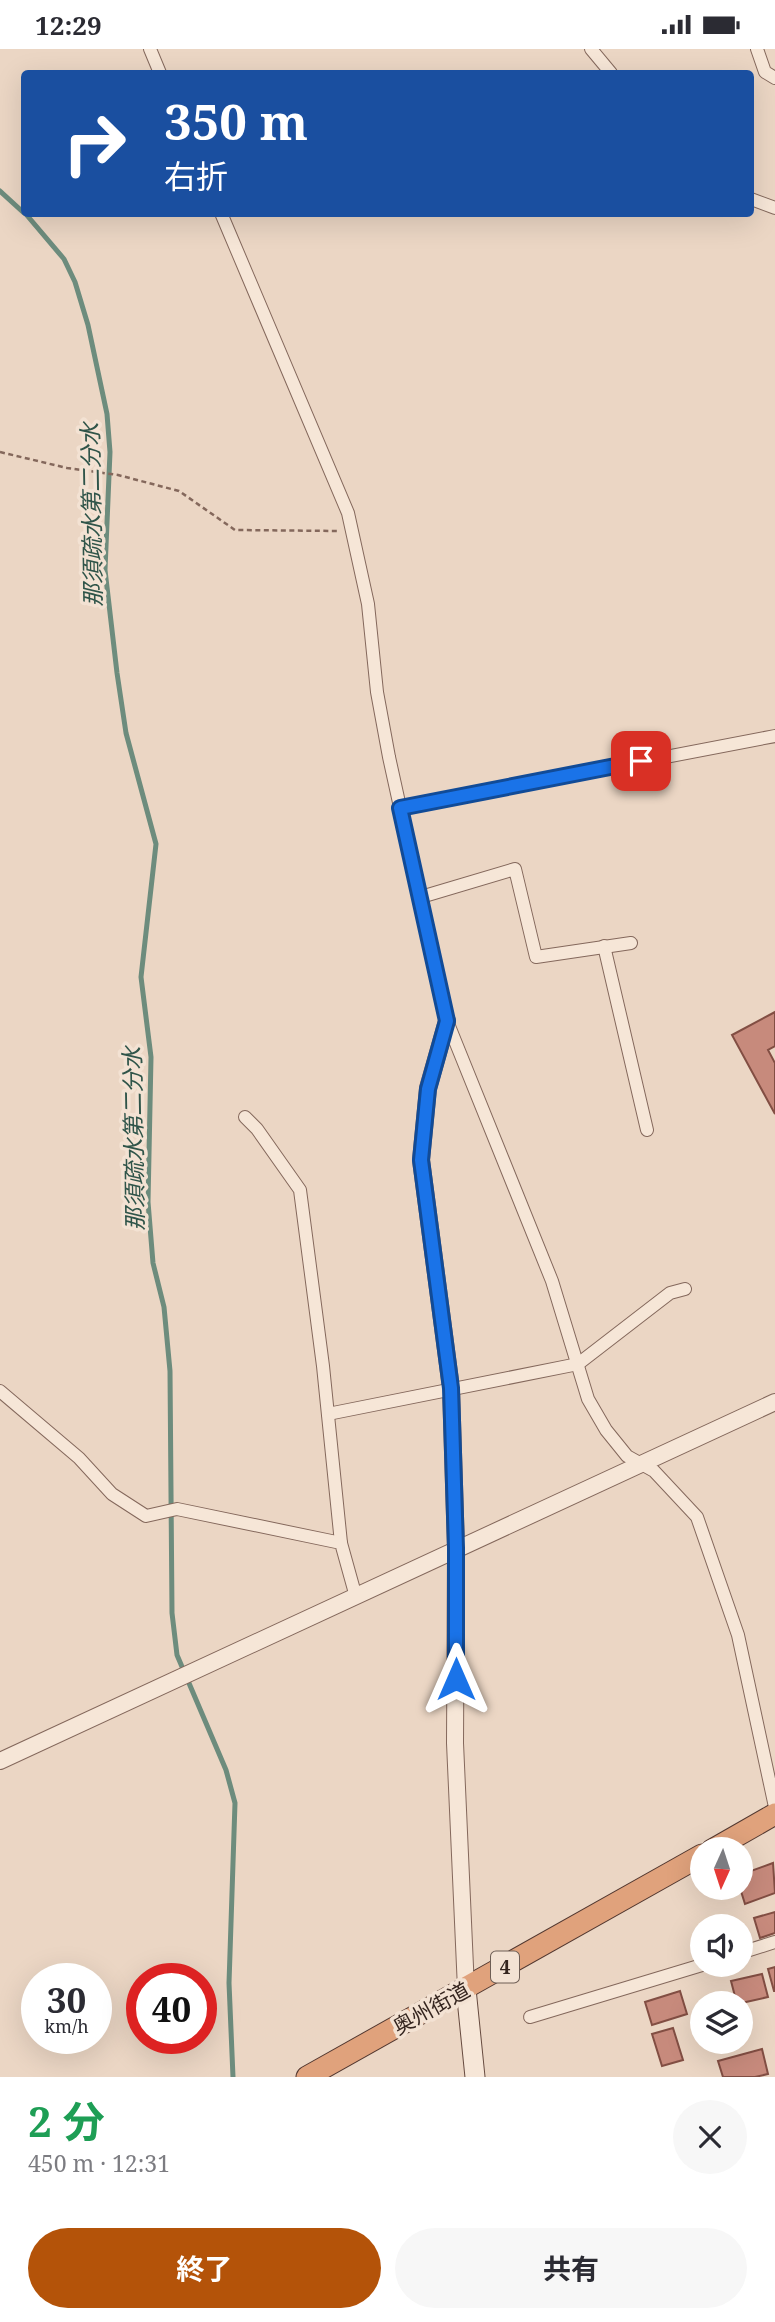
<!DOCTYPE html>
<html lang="ja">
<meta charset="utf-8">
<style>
body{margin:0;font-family:"Noto Serif","Noto Sans JP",serif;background:#f7f7f7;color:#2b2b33;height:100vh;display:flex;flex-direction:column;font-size:26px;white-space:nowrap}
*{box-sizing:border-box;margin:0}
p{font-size:23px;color:#7c7c81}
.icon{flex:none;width:38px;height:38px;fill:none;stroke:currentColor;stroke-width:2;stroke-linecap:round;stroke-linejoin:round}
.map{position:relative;height:2028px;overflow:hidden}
.details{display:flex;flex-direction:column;background:#fff;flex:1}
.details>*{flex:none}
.guide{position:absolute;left:21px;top:21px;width:733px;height:147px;border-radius:7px;box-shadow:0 7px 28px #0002;background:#1a4fa0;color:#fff;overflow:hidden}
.needle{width:46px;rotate:183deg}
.tools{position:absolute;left:690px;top:1788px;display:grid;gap:14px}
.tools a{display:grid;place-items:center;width:63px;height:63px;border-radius:50%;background:#fff;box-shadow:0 7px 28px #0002;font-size:35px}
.speed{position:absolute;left:21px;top:1914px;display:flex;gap:14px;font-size:35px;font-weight:700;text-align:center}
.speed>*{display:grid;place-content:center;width:91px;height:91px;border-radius:50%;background:#fff;box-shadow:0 7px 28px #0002;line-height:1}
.speed small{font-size:18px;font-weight:400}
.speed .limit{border:10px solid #d22;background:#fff;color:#111}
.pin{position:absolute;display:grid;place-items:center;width:60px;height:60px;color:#fff;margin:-30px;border-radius:14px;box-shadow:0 4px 10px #0006}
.me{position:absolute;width:77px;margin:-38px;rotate:0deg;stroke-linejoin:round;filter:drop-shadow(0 0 5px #0008)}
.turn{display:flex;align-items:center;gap:24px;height:147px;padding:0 28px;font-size:32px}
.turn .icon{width:91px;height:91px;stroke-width:2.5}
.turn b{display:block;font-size:49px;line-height:60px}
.round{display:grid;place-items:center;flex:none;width:74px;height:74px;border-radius:37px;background:#f7f7f7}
.head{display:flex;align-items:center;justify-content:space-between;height:119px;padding:0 28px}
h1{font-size:42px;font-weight:700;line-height:52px;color:#1e9e55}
.primary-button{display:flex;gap:14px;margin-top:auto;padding:14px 28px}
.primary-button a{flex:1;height:80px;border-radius:42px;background:#b45309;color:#fff;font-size:28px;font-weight:700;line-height:80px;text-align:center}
.primary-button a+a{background:#f7f7f7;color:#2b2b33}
.status{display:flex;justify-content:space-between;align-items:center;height:49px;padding:0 35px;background:#fff;direction:ltr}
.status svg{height:19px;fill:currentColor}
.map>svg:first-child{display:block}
</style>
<div class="status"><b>12:29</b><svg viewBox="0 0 49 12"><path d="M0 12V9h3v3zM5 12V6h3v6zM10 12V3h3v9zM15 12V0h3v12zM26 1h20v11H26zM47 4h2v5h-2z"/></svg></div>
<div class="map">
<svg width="775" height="2028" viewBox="0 0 775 2028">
<rect width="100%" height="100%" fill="#ebd6c4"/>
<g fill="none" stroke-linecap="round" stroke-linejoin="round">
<g stroke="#6d8c7d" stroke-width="5">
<path d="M0 142 24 164"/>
<path d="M25 164 64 210 75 233 88 276 107 365 110 403 105 521 117 624 126 684 156 795 141 928 151 1008 148 1153 153 1214 164 1258 170 1322 172 1564 177 1606 226 1721 235 1754 229 1934 233 2028"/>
</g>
</g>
<g fill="#c78a7c" stroke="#824e43" stroke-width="2">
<path d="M775 963V997L768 1001 775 1014V1065L732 986Z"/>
<path d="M773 1814 775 1844 745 1855 740 1839V1826Z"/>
<path d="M775 1863V1884L760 1889 754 1869Z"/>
<path d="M775 1918V1942H774L768 1920Z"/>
<path d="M762 1925 768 1948 737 1955 731 1932Z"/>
<path d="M680 1942 687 1965 652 1976 645 1953Z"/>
<path d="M673 1979 683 2011 662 2017 652 1985Z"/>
<path d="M762 2000 768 2025 755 2028H723L718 2012Z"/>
</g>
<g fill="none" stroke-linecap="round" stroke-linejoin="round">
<defs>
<g id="minor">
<path d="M150 0 160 24"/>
<path d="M591 0 611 24"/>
<path d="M757 0 765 23 775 29"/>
<path d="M751 150 775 159"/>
<path d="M221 164 348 464 368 555 377 643 389 708 447 972 552 1232 588 1350 606 1381 627 1407 654 1422 697 1468 738 1586 775 1758"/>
<path d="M400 759 775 687"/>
<path d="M421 848 515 820 536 908 631 894"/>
<path d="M604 897 647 1081"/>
<path d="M245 1068 257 1080 300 1141 323 1317 341 1494"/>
<path d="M0 1342 79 1409 112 1445 146 1467 177 1460 341 1494 356 1548"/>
<path d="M328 1365 578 1315 670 1244 685 1240"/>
<path d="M740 1904 775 1893"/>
<path d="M530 1968 702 1916"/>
</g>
<g id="tertiary">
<path d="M447 972 428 1039 421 1111 451 1339 456 1499 455 1694 466 1940"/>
<path d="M0 1712 775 1353"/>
</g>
<path id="secondary" d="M466 1940 475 2028"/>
<g id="trunk">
<path d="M712 1801 775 1765"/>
<path d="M307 2028 702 1806"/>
</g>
</defs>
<use href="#minor" stroke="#84685c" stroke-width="14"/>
<use href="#tertiary" stroke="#84685c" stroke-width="18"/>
<use href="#secondary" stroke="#664a3f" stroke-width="21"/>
<use href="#trunk" stroke="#533830" stroke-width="23"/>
<path stroke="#84685c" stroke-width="2.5" stroke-dasharray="5 3.5" stroke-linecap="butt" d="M0 403 67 419 118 426 179 442 235 481 337 482"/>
<use href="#minor" stroke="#f6e6d7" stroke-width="12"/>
<use href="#tertiary" stroke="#f6e6d7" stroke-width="16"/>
<use href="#secondary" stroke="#f6e6d7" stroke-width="19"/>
<use href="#trunk" stroke="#e0a27c" stroke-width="21"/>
</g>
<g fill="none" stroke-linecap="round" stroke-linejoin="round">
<defs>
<path id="route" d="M456 1630V1499L451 1339 421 1111 428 1040 447 972 400 759 641 712"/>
</defs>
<use href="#route" stroke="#114b97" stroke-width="18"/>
<use href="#route" stroke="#1a73e8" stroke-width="12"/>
</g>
<g text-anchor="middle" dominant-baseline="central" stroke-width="7" stroke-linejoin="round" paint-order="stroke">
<rect fill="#f3e2d3" stroke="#6e5e55" stroke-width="2" x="491" y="1902.5" width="28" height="31" rx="5"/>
<g font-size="19" font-weight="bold" fill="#35251f">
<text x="505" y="1918">4</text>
</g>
<g font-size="21" fill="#35251f" stroke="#f3e2d3">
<text transform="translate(431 1959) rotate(-29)">奥州街道</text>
</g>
<g font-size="23" font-style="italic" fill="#2f5449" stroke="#f3e2d3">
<text transform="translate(91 466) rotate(-91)">那須疏水第二分水</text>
<text transform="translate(133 1090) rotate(-91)">那須疏水第二分水</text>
</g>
</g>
</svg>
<div class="tools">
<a><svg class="needle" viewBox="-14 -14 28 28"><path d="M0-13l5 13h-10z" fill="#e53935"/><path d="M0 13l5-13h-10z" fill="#7c7c81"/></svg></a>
<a><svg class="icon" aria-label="sound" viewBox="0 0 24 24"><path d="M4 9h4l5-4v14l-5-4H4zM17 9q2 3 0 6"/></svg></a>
<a><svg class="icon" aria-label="layers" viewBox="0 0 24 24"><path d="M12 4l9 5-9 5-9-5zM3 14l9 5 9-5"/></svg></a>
</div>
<div class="speed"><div>30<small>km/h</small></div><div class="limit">40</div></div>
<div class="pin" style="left:641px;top:712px;background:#d93025"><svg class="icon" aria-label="arrive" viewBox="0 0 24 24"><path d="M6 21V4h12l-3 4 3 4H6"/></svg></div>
<svg class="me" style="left:456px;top:1630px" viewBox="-20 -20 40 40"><path d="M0-17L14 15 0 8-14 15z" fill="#1a73e8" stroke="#fff" stroke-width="4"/></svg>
<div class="guide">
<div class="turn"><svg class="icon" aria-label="right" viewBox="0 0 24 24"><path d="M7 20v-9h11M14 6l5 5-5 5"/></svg><div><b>350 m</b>右折</div></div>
</div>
</div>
<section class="details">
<div class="head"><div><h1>2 分</h1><p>450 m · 12:31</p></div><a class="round"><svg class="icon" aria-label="close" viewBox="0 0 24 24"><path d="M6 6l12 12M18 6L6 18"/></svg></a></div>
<div class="primary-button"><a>終了</a><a>共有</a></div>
</section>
